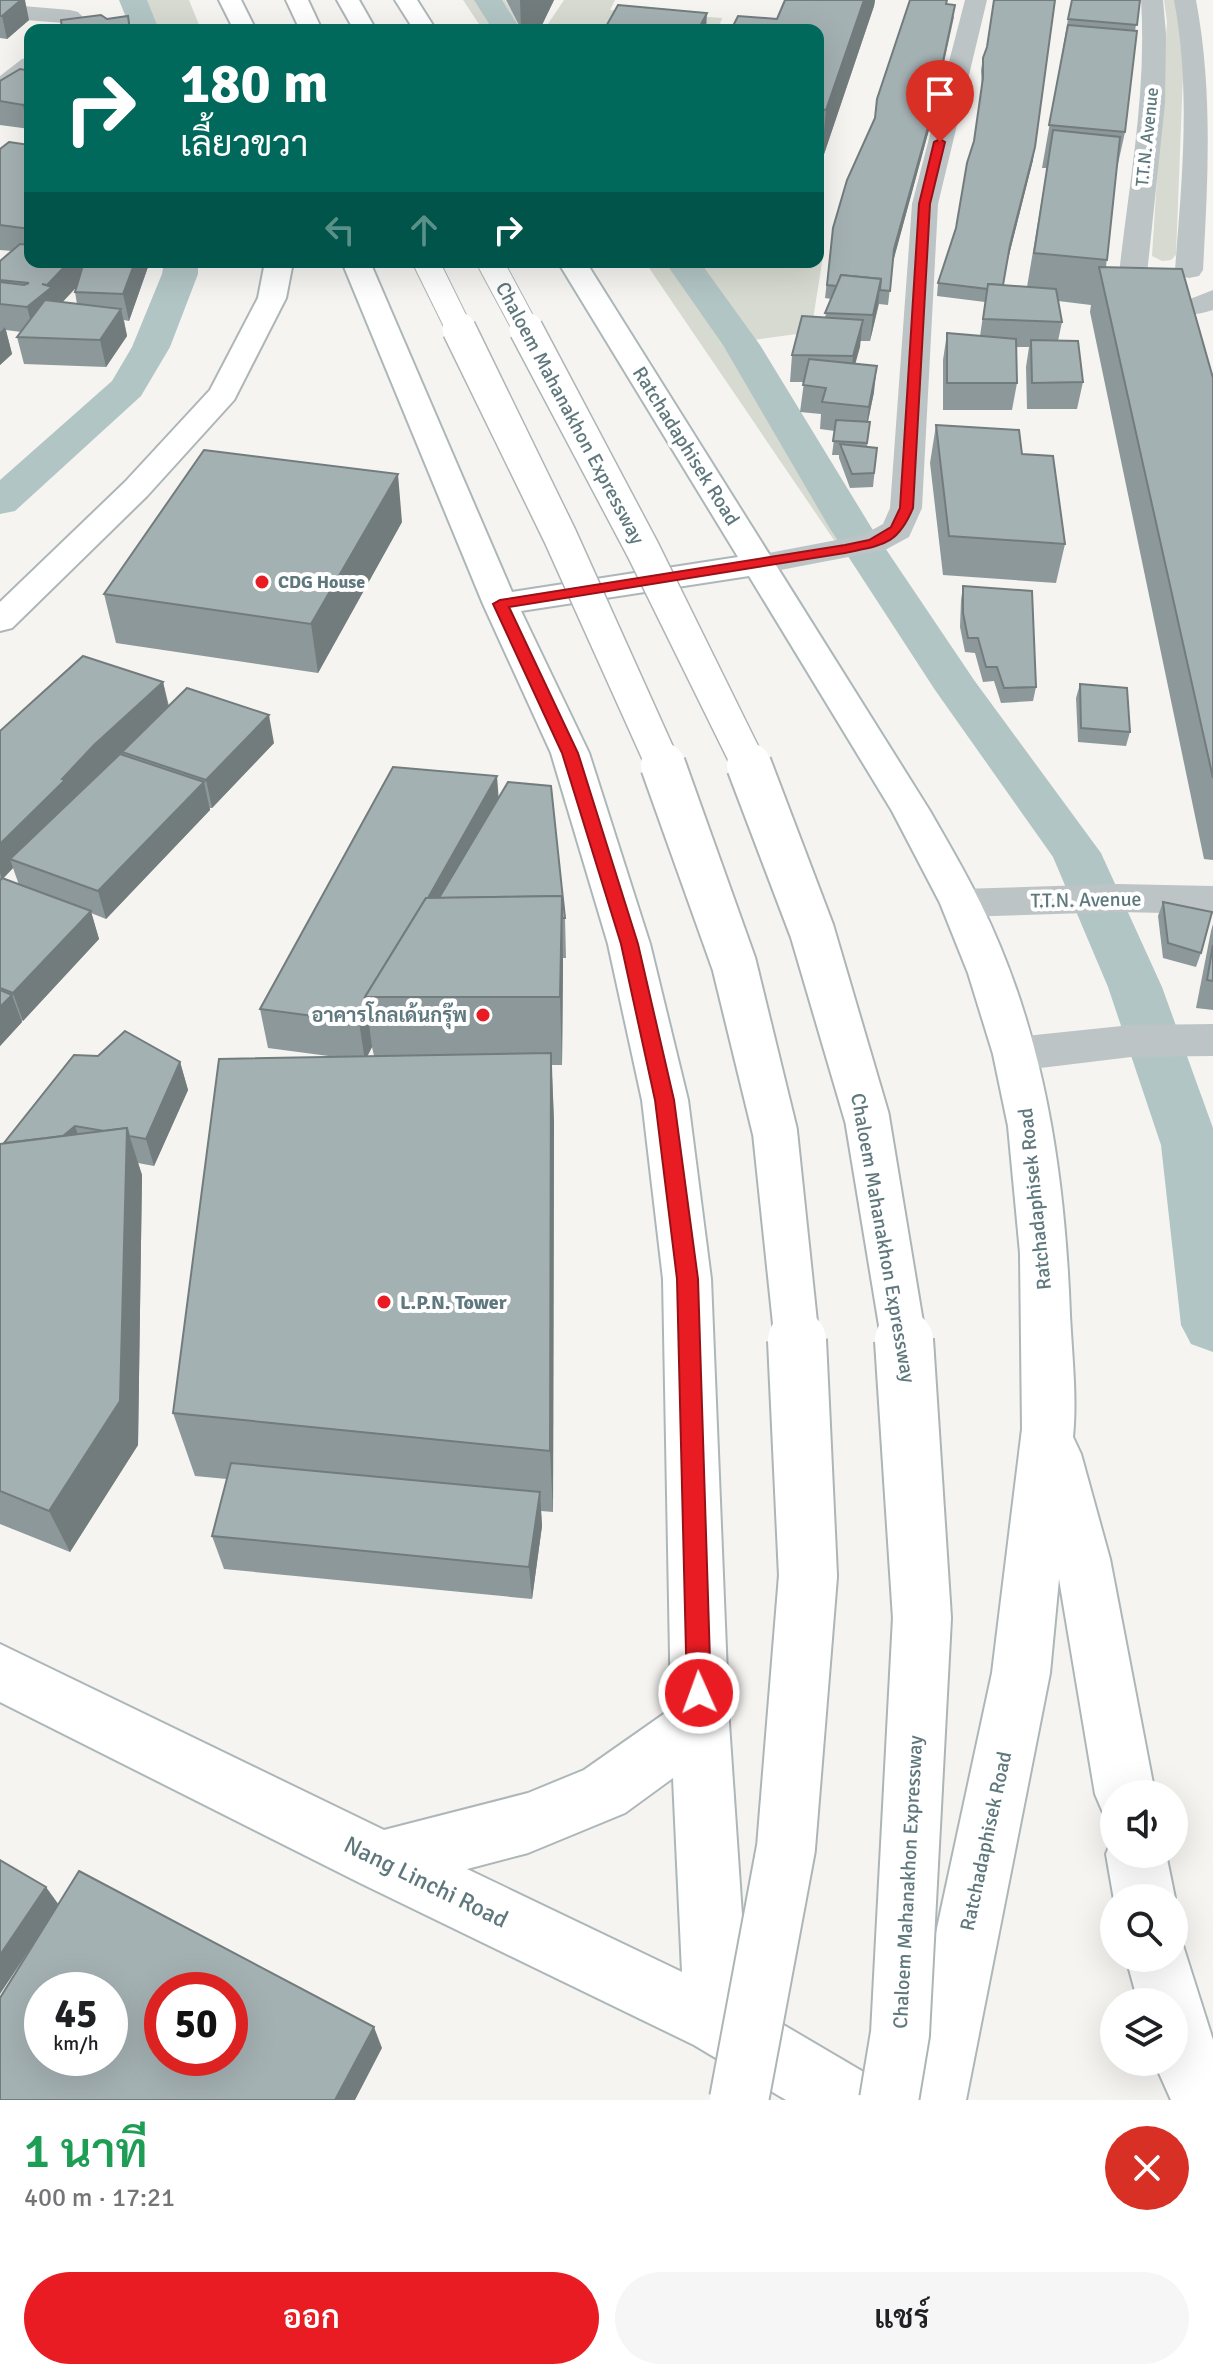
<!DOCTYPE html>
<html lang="th">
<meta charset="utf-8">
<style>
body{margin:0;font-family:Signika,Sarabun,sans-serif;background:#f6f6f6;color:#202124;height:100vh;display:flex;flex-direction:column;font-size:30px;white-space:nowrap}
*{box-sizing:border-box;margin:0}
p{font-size:26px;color:#757577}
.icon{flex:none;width:44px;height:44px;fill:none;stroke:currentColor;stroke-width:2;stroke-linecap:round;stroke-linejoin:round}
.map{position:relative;height:2100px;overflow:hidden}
.details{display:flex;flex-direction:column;background:#fff;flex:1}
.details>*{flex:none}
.hud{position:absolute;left:24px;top:24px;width:800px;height:244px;border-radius:16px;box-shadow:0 8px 32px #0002;background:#00695c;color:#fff;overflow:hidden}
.controls{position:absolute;left:1100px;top:1780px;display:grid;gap:16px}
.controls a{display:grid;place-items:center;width:88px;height:88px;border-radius:50%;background:#fff;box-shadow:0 8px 32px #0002;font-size:40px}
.speed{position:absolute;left:24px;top:1972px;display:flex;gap:16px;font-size:40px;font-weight:700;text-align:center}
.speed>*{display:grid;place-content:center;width:104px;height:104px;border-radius:50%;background:#fff;box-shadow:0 8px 32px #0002;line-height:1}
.speed small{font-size:20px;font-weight:400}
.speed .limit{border:12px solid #d22;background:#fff;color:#111}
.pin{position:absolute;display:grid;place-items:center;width:68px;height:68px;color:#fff;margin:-82px -34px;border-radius:50% 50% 50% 0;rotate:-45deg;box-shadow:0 0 8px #0007}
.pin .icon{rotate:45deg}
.me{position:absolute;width:88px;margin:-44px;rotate:358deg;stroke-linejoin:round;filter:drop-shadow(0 0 6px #0008)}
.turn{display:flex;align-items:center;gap:28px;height:168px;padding:0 24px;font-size:36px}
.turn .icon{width:104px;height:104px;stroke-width:2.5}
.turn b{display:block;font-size:56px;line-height:68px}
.lanes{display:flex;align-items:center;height:76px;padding:0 24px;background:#0003;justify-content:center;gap:40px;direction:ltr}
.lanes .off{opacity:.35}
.round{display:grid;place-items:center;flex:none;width:84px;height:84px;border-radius:42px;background:#f6f6f6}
.head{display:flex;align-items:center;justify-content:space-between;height:136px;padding:0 24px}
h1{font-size:48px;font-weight:600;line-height:60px;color:#1e9e55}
.primary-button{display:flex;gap:16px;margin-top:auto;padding:16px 24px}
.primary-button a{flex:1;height:92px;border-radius:48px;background:#e91c23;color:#fff;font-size:32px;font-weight:600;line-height:92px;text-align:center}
.primary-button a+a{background:#f6f6f6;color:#202124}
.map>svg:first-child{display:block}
</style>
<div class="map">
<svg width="1213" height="2100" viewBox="0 0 1213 2100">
<rect width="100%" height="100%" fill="#f5f4f1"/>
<g fill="#d6dad0">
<path d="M141 0H189L201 30H148Z"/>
<path d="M463 0H505L525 30H483Z"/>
<path d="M564 0H615L610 10 722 18 718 30H544Z"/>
<path d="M1164 0H1177L1184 49 1176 255 1171 260 1162 261 1152 256 1167 22Z"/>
<path d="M818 250H824L811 332 746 341 865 535 836 543 645 262H730L745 267 818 262Z"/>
</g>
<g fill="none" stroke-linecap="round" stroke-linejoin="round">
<g fill="#b2c5c5" fill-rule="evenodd">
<path d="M119 0H147L159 30H131Z"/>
<path d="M474 0H502L521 30H493Z"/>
<path d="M164 262H198V274L170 347 141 396 15 511 0 514V480L112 381 132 347 162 274Z"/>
<path d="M665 262H700L760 345 871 527 974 680 1101 853 1162 987 1213 1128V1352L1191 1344 1181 1325 1161 1145 1108 987 1053 857 935 690 829 527 723 345Z"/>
</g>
<defs>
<g id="secondary">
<path d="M219 0H241L256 30H234Z"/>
<path d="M395 0H417L436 30H414Z"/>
<path d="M342 262H370L512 592 738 557 558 262H586L930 811C947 841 965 871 980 902 1044 1031 1065 1173 1070 1315 1072 1355 1077 1398 1073 1437L1081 1454 1110 1559 1155 1794H1114V1819L1104 1815 1095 1794 1059 1579 1050 1673 966 2100H900L992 1673 1022 1429 1020 1253 1008 1126 993 1054 968 973 940 903 892 811 749 576 521 611 589 753 650 944 688 1100 711 1279 729 1723 748 2004 872 2077 882 2100H786L694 2045 360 1883 0 1702V1644L384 1830 528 1793 584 1770 671 1709 663 1279 642 1100 608 944 551 753 483 604ZM673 1778 682 1972 467 1869 528 1853 625 1813Z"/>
<path d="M1114 1834V1854H1166L1175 1898 1174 1900H1114L1106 1854Z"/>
<path d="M1174 1933 1180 1936 1213 2040V2100H1171L1154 2062H1174V2002H1138L1126 1958H1174Z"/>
</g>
<path id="primary" d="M265 262H293L286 298 234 400 147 496 12 628 0 631V602L125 482 210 390 258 298Z"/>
<g id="motorway">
<path d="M286 0H308L322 30H300Z"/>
<path d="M337 0H359L376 30H354Z"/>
</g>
</defs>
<use href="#secondary" stroke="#adb7b9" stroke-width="4"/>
<use href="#primary" stroke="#aeb6b8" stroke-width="4"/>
<use href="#motorway" stroke="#aeb5b7" stroke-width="4"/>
<g fill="#bdc4c6" fill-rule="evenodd">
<path d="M965 0H987L938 204 922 508 909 537 885 550 760 574 748 571 743 564 748 557 863 535 883 524 890 508 912 204Z"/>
<path d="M1141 0H1163L1166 34 1165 103 1147 274 1143 280 1133 282 1123 280 1119 274C1129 182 1147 93 1141 0Z"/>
<path d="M1174 0H1196C1213 90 1208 179 1203 270L1199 276 1189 278 1179 276 1175 270C1182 179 1191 90 1174 0Z"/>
<path d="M0 4 70 10 78 12 91 25 88 30H63L66 25 64 23 0 18Z"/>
<path d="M30 57V75L8 92 0 94V76L22 59Z"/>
<path d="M1134 286 1174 299H1190L1213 290V310C1185 319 1139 321 1120 294L1124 288Z"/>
<path d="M1118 884 1213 886V914L1118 912 960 917 946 913 940 903 946 893 960 889Z"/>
<path d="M1213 1024V1056L1131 1057 1015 1071 999 1066 993 1054 999 1042 1015 1037 1131 1025Z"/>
</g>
<use href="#secondary" fill="#fff" fill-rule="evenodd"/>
<use href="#primary" fill="#fff" fill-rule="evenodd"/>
<use href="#motorway" fill="#fff" fill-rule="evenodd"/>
<defs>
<g id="motorway-bridge-far3">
<path d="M426 262 460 331"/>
<path d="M490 262 527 331"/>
</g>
<g id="motorway-bridge-far2">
<path d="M459 329 560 536 664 767"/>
<path d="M526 329 643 550 750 767"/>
</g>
<g id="motorway-bridge-far1">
<path d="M663 765 734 964 775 1132 797 1342"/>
<path d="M749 765 812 931 867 1118 904 1342"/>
</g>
<g id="motorway-bridge">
<path d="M739 2100 786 1848 808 1576 797 1340"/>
<path d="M889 2100 900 2034 922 1618 904 1340"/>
</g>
</defs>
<use href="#motorway-bridge-far3" stroke="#aeb5b7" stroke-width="27" stroke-linecap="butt"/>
<use href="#motorway-bridge-far2" stroke="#aeb5b7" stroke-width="36" stroke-linecap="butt"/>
<use href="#motorway-bridge-far1" stroke="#aeb5b7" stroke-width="48" stroke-linecap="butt"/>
<use href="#motorway-bridge" stroke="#aeb5b7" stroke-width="62" stroke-linecap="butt"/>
<use href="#motorway-bridge-far3" stroke="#fff" stroke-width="25"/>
<use href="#motorway-bridge-far2" stroke="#fff" stroke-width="33"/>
<use href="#motorway-bridge-far1" stroke="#fff" stroke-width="44"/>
<use href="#motorway-bridge" stroke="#fff" stroke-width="58"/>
</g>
<g fill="#8d989a" fill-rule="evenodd">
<path d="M0 0 29 20 7 39 0 38Z"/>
<path d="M506 0H554L541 27 521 29Z"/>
<path d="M785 0H875L874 6 821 163 818 162V30L777 19Z"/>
<path d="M1140 0 1135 31 1125 132 1116 173 1106 267 1213 378V860L1204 859 1090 312 1091 305 1058 301 1062 322 1058 341 1083 382 1077 409H1027L1026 367 1029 347H1016L1017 383 1012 410H943V360L947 333 980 336 985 302 937 296 938 283 956 228 974 141 982 90 981 70 983 58 1033 160 1008 259 1003 285 1027 287 1047 168H1042L1068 19Z"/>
<path d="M948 4 954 17 930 126 893 261 888 305 879 304 870 341H860L855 363 874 392 868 422H870L867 447 877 448 873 487 850 488 839 458V455H832L835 431 820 429 821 414 800 412 804 382H790L792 355 825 317 831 299 825 298 833 228 875 118Z"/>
<path d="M30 71V129L0 125V81Z"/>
<path d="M30 145V262H81L83 268 84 262H148L149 264 129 321 124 320 127 336 106 367 24 364 17 337 21 332 6 330 12 354 0 365V261L12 251 0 250V149ZM77 286 75 292 77 304 61 302Z"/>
<path d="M936 425 1022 454 1065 544 1056 583 943 575 930 463Z"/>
<path d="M402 522 318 673 116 643 104 594Z"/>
<path d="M963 586 1036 687 1033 701 1001 703 994 681 983 682 975 653 965 652 960 627 961 600Z"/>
<path d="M163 682 169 706 274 743 212 808H210V810L106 919 91 913 99 939 23 1021 22 1020V1022L0 1046V881L1 879H0V731ZM13 868 19 885 3 879Z"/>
<path d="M1080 684 1130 732 1126 746 1078 742 1076 698Z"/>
<path d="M499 798 565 918 566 958H563L562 1065H552L554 1123 553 1512 541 1511 542 1526 532 1599 224 1569 212 1536 227 1479 195 1476 173 1413 336 1057 268 1048 260 1009ZM372 1047 374 1056H367Z"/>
<path d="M1163 902 1201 953 1196 967 1163 958 1158 916Z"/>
<path d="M1213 924V1010L1196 1008 1211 931Z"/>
<path d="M180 1062 188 1090 154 1166 138 1163 142 1175 138 1445 70 1552 0 1524V1144L4 1143Z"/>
</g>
<g fill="#737c7d">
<path d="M21 0H25L29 20 7 39 2 16Z"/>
<path d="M520 0H554L541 27 521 29Z"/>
<path d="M864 0H875L874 6 821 163 826 110Z"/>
<path d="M955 5 930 126 893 262 894 249Z"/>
<path d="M707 13 706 30H698Z"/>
<path d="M30 102V129L28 130 23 105Z"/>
<path d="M1035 147 1033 160 1008 259 1010 245Z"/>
<path d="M69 262H81L85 278 34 333 27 307Z"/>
<path d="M135 262H148L149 264 129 321 123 294Z"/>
<path d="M881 279 878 306 870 341 873 315Z"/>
<path d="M121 309 127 336 106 367 100 340Z"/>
<path d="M863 320 860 347 850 383 853 356Z"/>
<path d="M5 327 12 354 0 365V332Z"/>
<path d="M877 366 874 392 865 434 869 407Z"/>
<path d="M398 474 402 522 318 673 311 624Z"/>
<path d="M163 682 169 710 122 752V754L10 859 13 868 2 879 0 873V844L94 745Z"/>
<path d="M269 715 274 743 212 808 206 780Z"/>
<path d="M497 776 500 816 373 997Z"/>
<path d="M204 782 210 810 106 919 98 891Z"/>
<path d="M562 896 563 964 562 1065 560 997Z"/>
<path d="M91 911 99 939 23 1021 13 993Z"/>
<path d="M12 995 22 1022 0 1046V1007Z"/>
<path d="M367 1008 372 1047 365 1061 359 1022Z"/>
<path d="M551 1053 554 1123 553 1512 550 1451Z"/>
<path d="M180 1062 188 1090 154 1166 146 1139Z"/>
<path d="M75 1126 84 1153 2 1188Z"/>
<path d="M127 1128 142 1175 138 1445 70 1552 49 1511Z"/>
<path d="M540 1492 542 1526 532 1599 529 1567Z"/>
<path d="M46 1887 59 1905 0 1994V1955Z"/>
<path d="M374 2027 382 2048 355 2100H335Z"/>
</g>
<g fill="#a4b1b3" stroke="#737c7d" stroke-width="2" fill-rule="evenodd">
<path d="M0 0H21L2 16H0Z"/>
<path d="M785 0H864L826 110 818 109V30H731L738 16 777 19Z"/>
<path d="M910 0H947L946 4 955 5 932 113 894 249 890 291 880 290 881 279 841 275 837 286 827 285 833 228 847 180 875 118 877 99Z"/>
<path d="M994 0H1055L1035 147 1010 245 1003 285 988 284V289L938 283 956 228 967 163 974 141 983 78V58L987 47Z"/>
<path d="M1072 0H1140L1137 25 1068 19Z"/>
<path d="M618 5 707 13 698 30H604Z"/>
<path d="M101 15 107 19 128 16 130 30H62L61 20Z"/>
<path d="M1068 25 1137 31 1125 132 1049 125Z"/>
<path d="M20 69 30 71V102L23 105 0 101V81Z"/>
<path d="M1053 130 1120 137 1107 260 1034 253Z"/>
<path d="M9 142 30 145V229L0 225V149Z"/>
<path d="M20 244 30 245V262H69L47 285 42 284 52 287 27 307 0 304V282L24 285 29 283 0 280V261Z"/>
<path d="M84 262H135L123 294 75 292Z"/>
<path d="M1099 267 1182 269 1213 378V778Z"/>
<path d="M841 275 881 279 873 315 825 313Z"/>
<path d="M988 284 1056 289 1062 322 983 319Z"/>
<path d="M45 300 121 309 100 340 17 337Z"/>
<path d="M802 316 863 320 853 356 792 355Z"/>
<path d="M947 333 1016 339 1017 383H947Z"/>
<path d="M1031 340 1078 341 1083 382 1032 383Z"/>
<path d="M809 359 877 366 869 407 822 402 826 388 803 385Z"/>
<path d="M836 420 870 422 867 443 833 441Z"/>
<path d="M936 425 1019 430 1022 454 1053 456 1065 544 949 536Z"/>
<path d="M840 444 877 448 874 473 852 474Z"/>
<path d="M204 450 398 474 311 624 104 594Z"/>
<path d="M963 586 1032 591 1036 687 1004 688 997 667H986L978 638H968L963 613Z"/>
<path d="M83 656 163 682 94 745 62 779 65 780 0 844V731Z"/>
<path d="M1080 684 1127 688 1130 732 1081 728Z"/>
<path d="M187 688 269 715 206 780 122 752Z"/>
<path d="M120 754 204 782 98 891 10 859Z"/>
<path d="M393 767 497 776 428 898H426L365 997 367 1008 359 1022 260 1009Z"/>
<path d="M508 782 551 786 565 918H562V896L439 898Z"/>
<path d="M2 878 91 911 13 993 0 988V881Z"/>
<path d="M562 896 560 997H365L426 898Z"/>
<path d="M1163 902 1212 912 1201 953 1168 943Z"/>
<path d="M1213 945V981L1207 980Z"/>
<path d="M0 990 12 995 0 1007Z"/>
<path d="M125 1031 180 1062 146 1139 129 1136 127 1128 104 1131 75 1126 63 1136 4 1143 74 1055 98 1056Z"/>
<path d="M551 1053 550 1451 173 1413 219 1059Z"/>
<path d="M127 1128 120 1401 49 1511 0 1491V1144Z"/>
<path d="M231 1463 540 1492 529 1567 212 1536Z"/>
<path d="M0 1860 46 1887 0 1955Z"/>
<path d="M79 1871 374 2027 335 2100H0V1998ZM42 1990H110V2058H42ZM162 1990H230V2058H162Z"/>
</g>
<path fill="#e91c23" stroke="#971217" stroke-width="2" d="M940 139 945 142 930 204 913 508C897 546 882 545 845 553L509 607 578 753 638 944 674 1100 698 1279 711 1693 707 1701 699 1705 691 1701 687 1693 677 1279 655 1100 621 944 562 753 493 604 500 600 845 545 869 540 891 527 900 508 919 204 934 142Z"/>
<g fill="#e91c23" stroke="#fff" stroke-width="3">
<circle cx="262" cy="582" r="8"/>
<circle cx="483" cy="1015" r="8"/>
<circle cx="384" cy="1302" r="8"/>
</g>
<g text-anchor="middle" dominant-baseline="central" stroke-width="8" stroke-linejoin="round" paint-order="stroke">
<g font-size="18" fill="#5e787d" stroke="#fff">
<text transform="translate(1147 137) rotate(-84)">T.T.N. Avenue</text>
</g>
<g font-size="18" font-weight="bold" fill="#5e787d" stroke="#fff" text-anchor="start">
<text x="278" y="582">CDG House</text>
</g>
<g font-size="20" fill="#5e787d" stroke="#fff">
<text transform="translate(570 413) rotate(62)">Chaloem Mahanakhon Expressway</text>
<text transform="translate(686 446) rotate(58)">Ratchadaphisek Road</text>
<text transform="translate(1086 900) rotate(-1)">T.T.N. Avenue</text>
<text transform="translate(1035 1199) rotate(-96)">Ratchadaphisek Road</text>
<text transform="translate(883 1238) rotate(80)">Chaloem Mahanakhon Expressway</text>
<text transform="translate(986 1841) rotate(-78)">Ratchadaphisek Road</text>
<text transform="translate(908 1882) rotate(-87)">Chaloem Mahanakhon Expressway</text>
</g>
<g font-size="20" font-weight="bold" fill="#5e787d" stroke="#fff" text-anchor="end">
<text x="467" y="1015">อาคารโกลเด้นกรุ๊พ</text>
<text x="400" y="1302" text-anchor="start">L.P.N. Tower</text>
</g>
<g font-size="24" fill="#5e787d" stroke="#fff">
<text transform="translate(426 1882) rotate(26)">Nang Linchi Road</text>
</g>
</g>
</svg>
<div class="controls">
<a><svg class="icon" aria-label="sound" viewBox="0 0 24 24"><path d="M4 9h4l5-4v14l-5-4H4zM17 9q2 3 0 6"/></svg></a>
<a><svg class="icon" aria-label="search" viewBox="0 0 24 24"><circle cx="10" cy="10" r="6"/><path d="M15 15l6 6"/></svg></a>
<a><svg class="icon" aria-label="layers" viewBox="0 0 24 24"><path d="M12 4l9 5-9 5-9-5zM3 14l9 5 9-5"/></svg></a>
</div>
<div class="speed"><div>45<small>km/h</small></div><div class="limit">50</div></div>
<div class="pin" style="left:940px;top:142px;background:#d93025"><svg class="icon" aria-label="arrive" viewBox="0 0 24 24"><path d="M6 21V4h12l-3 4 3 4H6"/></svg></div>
<svg class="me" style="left:699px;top:1693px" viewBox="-20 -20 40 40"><circle r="17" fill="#e91c23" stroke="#fff" stroke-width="3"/><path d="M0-11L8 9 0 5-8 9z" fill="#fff"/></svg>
<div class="hud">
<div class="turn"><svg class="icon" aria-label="right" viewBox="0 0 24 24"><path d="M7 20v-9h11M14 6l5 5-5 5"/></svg><div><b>180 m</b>เลี้ยวขวา</div></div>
<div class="lanes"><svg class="icon off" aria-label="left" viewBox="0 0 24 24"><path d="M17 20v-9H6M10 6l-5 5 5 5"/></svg><svg class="icon off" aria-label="ahead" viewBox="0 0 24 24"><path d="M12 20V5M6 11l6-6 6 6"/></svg><svg class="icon" aria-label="right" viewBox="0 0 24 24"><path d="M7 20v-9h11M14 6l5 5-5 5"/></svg></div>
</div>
</div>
<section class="details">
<div class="head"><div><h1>1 นาที</h1><p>400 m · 17:21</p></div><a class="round" style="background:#d93025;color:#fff"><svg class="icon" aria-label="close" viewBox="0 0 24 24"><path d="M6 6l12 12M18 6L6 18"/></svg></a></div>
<div class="primary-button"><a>ออก</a><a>แชร์</a></div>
</section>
